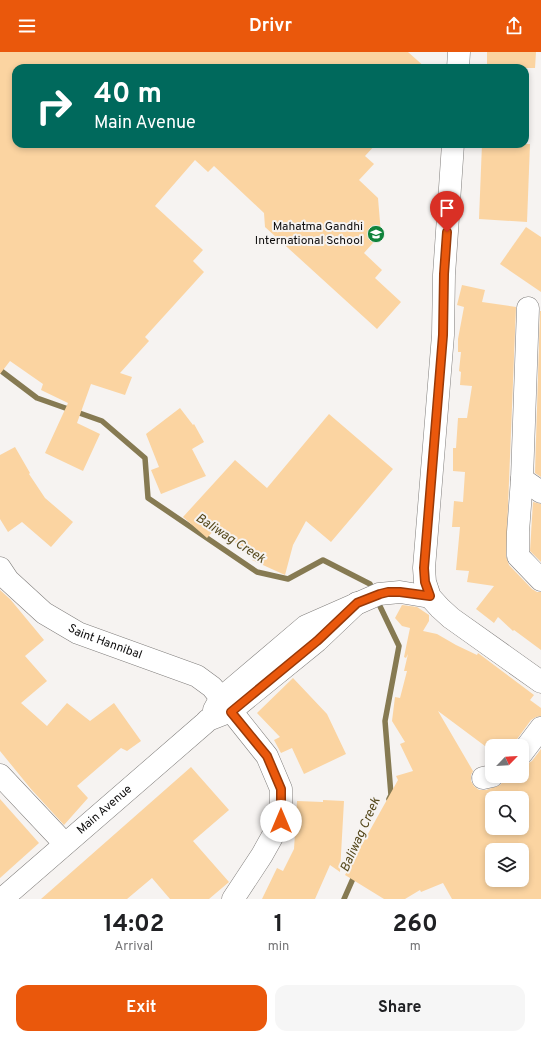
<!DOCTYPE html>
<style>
body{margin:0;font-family:Overpass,sans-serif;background:#f6f6f6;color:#202124;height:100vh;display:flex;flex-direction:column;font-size:15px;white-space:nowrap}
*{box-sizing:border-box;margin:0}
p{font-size:13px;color:#757577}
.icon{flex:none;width:22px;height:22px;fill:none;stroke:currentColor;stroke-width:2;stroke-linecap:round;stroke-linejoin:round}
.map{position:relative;height:847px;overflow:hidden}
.side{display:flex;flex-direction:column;background:#fff;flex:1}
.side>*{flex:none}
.banner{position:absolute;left:12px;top:12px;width:517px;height:84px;border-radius:12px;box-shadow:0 2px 6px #0003;background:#00695c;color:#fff;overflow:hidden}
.needle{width:26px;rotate:65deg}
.tools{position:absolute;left:485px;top:687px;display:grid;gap:8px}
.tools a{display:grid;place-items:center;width:44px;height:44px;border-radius:8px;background:#fff;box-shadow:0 2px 6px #0003;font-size:20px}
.pin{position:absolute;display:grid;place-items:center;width:34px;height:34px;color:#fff;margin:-41px -17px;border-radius:50% 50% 50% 0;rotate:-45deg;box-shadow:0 0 4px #0007}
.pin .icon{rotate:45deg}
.me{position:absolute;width:44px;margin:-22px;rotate:0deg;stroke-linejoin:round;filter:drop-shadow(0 0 3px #0008)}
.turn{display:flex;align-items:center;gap:14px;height:84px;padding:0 16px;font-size:18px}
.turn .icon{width:52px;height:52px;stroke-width:2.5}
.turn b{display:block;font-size:28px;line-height:34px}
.eta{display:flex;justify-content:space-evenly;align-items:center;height:68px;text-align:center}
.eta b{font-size:24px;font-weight:700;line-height:28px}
.primary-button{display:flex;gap:8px;margin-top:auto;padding:8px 16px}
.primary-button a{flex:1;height:46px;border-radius:12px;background:#ea580c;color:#fff;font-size:16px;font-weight:700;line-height:46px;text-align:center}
.primary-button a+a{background:#f6f6f6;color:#202124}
header{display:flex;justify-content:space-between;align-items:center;height:52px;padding:0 16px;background:#ea580c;color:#fff;font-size:18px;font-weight:700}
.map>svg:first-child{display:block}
</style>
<header><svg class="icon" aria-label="menu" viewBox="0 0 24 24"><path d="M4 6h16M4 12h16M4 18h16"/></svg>Drivr<svg class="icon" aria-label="share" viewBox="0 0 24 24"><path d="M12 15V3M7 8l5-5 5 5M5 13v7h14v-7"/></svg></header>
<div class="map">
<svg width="541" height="847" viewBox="0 0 541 847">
<rect width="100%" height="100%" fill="#f6f3f1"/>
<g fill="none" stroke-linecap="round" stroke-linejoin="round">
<g stroke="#867a52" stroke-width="5.5">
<path d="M0 318 37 346 102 369 145 406 148 446 257 520 288 527 323 508 370 532 374 540"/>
<path d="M377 548 399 594 385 669 391 743 389 747"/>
<path d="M344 847 355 822"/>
</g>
</g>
<g fill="#fbd4a1" fill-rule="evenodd">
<path d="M0 0H408L426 16H16V92H376L365 104 374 112 359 128 378 146 381 182 364 201 382 218 375 226 401 250 377 277 265 175 264 161 214 114 208 120 195 108 155 154 203 198 193 209 204 220 145 285 149 289 120 321 132 325 125 343 91 332 77 371 100 382 83 419 45 401 68 351 41 338 43 332 10 309 0 322Z"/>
<path d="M487 0H536L535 16H487Z"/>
<path d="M482 92H530L527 170 479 167Z"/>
<path d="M526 175 541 185V240L500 212Z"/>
<path d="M462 233 485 238 482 250 516 255 506 504 509 513 532 537 537 540H541V598L514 578 513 579 498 565 494 571 476 557 494 534 467 530 469 519 456 518 460 475H452L454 449 463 450 465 420 453 419V396H456L458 366H467L472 334 460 333 461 320 459 319 461 300H458V287L464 255 457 253Z"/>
<path d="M540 259H541V425L535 421Z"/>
<path d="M180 356 193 373 194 372 204 390 192 397 206 424 161 442 151 418 159 415 146 382Z"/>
<path d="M329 362 393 417 331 490 306 469 293 493 285 523 252 508 254 503 215 477 207 486 183 465 235 408 267 436Z"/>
<path d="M15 395 30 421 29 422 45 446 73 470 51 495 22 470 8 480 0 467V403Z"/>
<path d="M533 450 541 452V510L530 499Z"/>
<path d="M0 538 10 547 44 588 25 604 47 629 21 651 47 674 67 651 90 669 114 651 141 689 127 699 121 696 77 734 88 746 64 773 31 737 0 699Z"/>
<path d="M402 553 417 555 429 563V569L423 579 437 582 456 593 477 603 478 601 534 643 530 648 541 656V664L536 665 531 668 512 694H485L438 659 473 719 471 723V729L474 734 479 738H486L500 733 504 728V724H522V713L527 712 532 709 541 697V847H452L443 831 421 840 420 838 405 847H384L345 823 398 728 396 724 413 719 400 692 405 690 392 669 395 645 400 646 407 619H404L408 602 406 606 404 605 410 576 402 574 395 566ZM492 746H522V776H492ZM492 798H522V828H492Z"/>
<path d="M293 626 327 662 346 702 304 722 292 696 281 701 274 688 280 685 257 661Z"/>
<path d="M191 715 229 758 193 789 229 830 209 847H170L152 826 127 847H41Z"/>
<path d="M0 747 39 791 0 826Z"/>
<path d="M323 748 344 749 340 820 330 813 315 847H262L277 816 283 819 294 797 297 749 323 750Z"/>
</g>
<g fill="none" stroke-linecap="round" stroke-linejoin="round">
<defs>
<g id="minor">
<path d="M458 16 459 0"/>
<path d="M453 92 444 223 443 283 424 516 425 530 430 545 440 556 451 566 541 630"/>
<path d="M528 256 522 427 518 480V504L541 528"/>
<path d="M522 427 541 440"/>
<path id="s1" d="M0 516 8 528 44 561 78 581 197 624 212 635 267 704 281 737V769L262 803 233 847"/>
<path d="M214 658 220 647 306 574 379 542 400 540 430 545"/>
<path d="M522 701 541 676"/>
<path d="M0 723 65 792"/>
<path d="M483 726 492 724"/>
<path id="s2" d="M2 847 205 671 208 668 231 659 317 589 357 551"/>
</g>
</defs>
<use href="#minor" stroke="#807e7c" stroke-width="23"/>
<use href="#minor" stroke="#fff" stroke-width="22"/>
</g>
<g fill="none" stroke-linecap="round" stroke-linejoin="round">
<defs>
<path id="route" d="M281 769V737L267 704 231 660 317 589 357 551 380 542 388 540H400L430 544 425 530 424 516 443 283 444 222 447 180"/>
</defs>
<use href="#route" stroke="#983908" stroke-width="10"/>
<use href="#route" stroke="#ea580c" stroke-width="7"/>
</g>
<defs>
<symbol id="school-disc" viewBox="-11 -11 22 22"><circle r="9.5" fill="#10833b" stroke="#f6f3f1"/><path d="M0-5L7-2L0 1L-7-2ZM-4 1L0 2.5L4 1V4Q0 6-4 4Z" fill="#fff"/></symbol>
</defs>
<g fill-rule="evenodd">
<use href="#school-disc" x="366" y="172" width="20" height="20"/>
</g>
<g text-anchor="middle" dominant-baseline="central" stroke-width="4" stroke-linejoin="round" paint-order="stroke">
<g font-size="12" fill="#0e0d0d" stroke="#f6f3f1" text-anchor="end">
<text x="363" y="175">Mahatma Gandhi<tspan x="363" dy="14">International School</tspan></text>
</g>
<g font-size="12" fill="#0e0d0d" stroke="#f6f3f1">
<text stroke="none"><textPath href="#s1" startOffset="131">Saint Hannibal</textPath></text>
<text stroke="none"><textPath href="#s2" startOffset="136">Main Avenue</textPath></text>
</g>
<g font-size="13" font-style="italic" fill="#54471a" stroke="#f6f3f1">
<text transform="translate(230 487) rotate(33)">Baliwag Creek</text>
<text transform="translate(361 783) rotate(-66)">Baliwag Creek</text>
</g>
</g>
</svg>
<div class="tools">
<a><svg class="needle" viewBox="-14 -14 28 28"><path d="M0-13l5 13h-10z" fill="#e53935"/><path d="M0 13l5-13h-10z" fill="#757577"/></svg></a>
<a><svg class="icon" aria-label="search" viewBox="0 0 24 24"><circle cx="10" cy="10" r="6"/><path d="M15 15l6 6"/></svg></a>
<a><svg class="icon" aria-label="layers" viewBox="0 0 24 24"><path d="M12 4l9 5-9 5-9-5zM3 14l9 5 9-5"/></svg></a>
</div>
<div class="pin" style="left:447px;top:180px;background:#d93025"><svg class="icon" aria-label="arrive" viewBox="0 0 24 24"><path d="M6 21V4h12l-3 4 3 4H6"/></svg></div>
<svg class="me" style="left:281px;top:769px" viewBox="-20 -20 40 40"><circle r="19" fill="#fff"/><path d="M0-13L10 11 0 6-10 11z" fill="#ea580c"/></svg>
<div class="banner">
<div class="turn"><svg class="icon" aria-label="right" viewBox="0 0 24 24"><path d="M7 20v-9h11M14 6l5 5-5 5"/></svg><div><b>40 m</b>Main Avenue</div></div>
</div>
</div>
<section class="side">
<div class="eta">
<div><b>14:02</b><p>Arrival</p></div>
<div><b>1</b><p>min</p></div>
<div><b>260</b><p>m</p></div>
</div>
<div class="primary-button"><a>Exit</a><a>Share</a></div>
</section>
